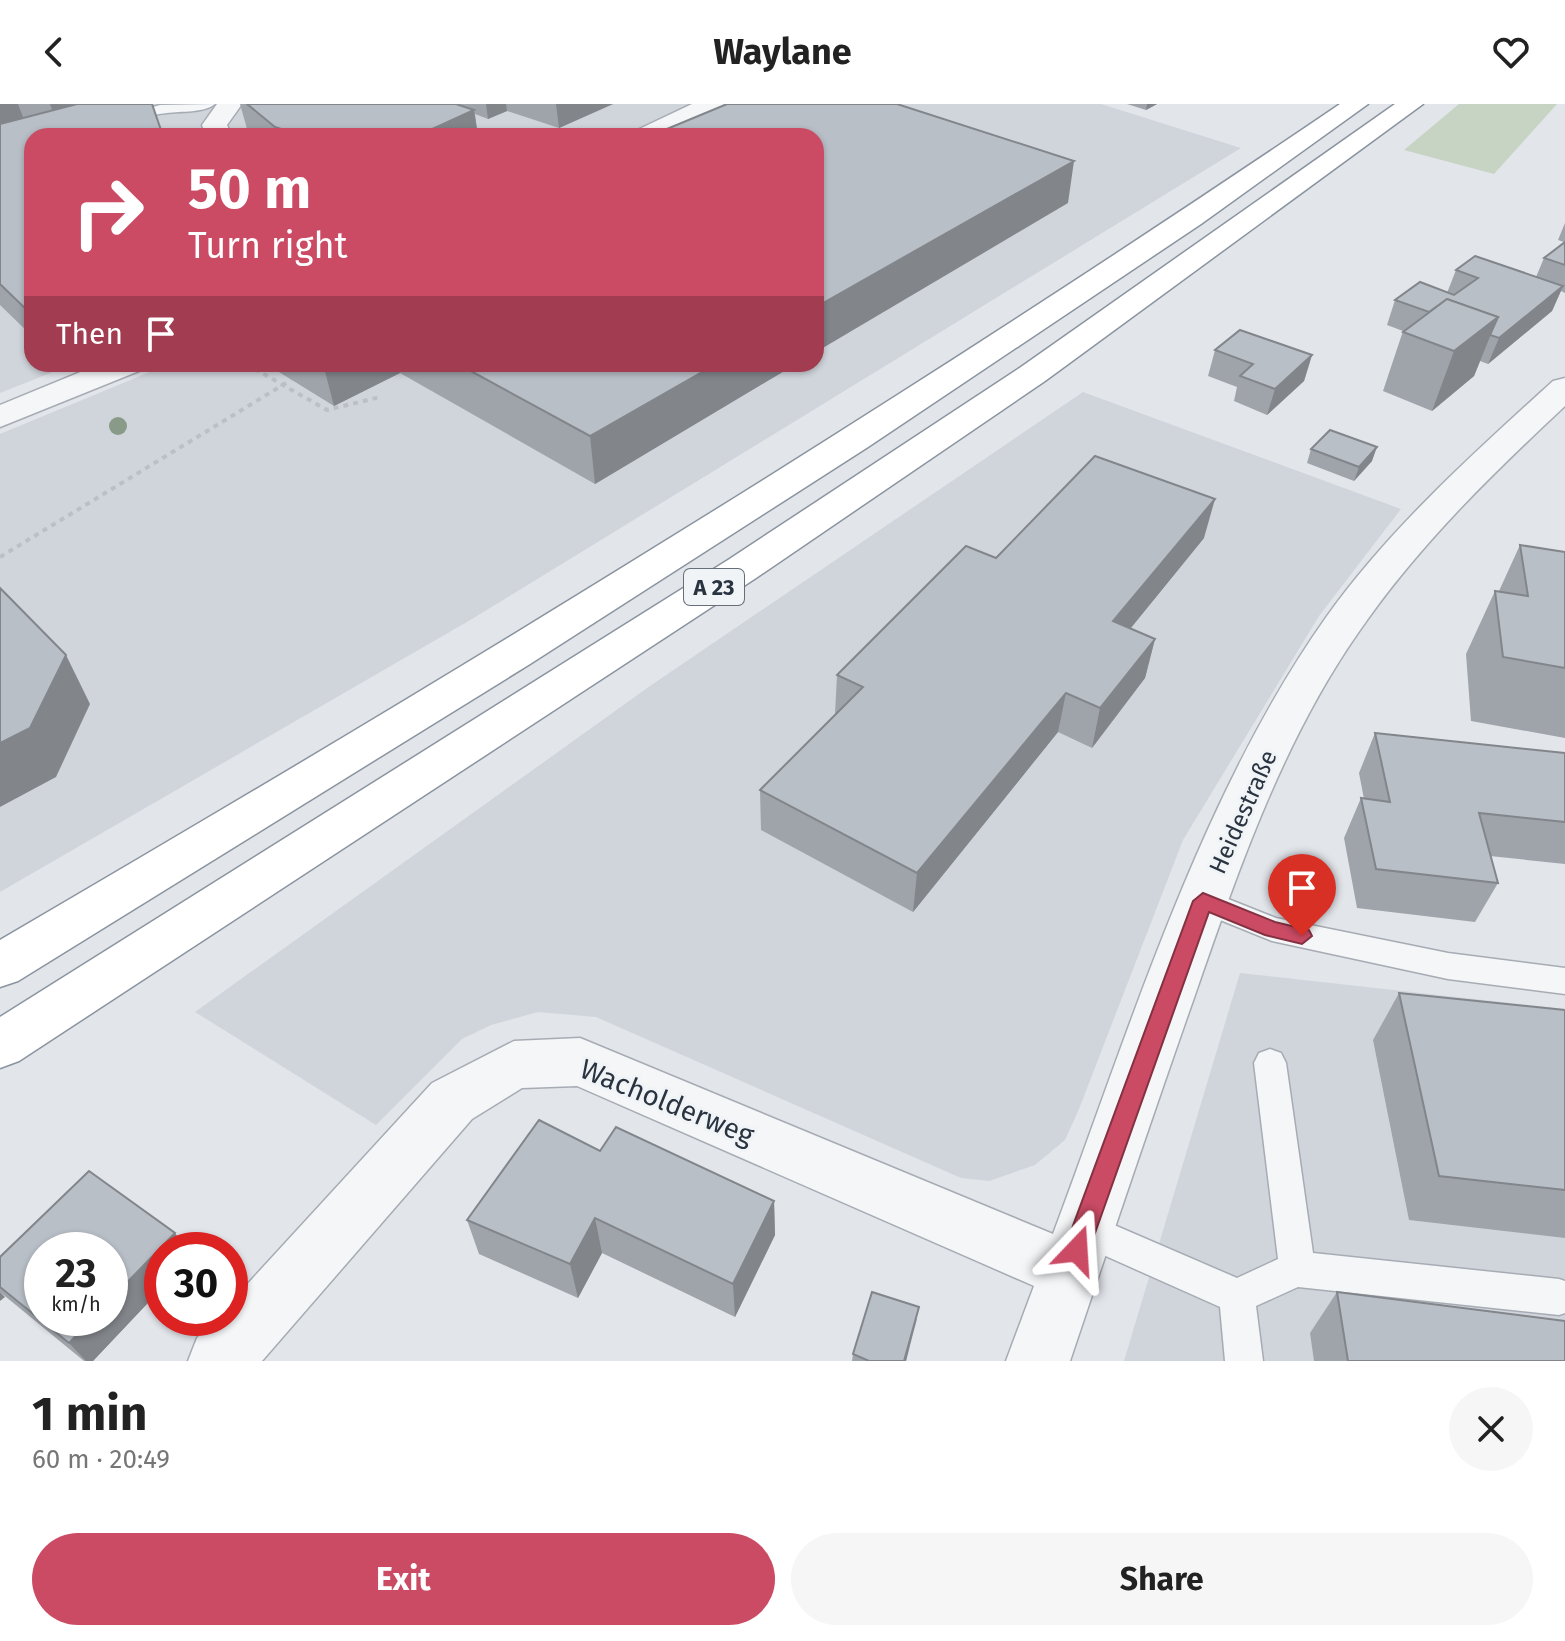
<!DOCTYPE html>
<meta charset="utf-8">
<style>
body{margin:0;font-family:"Fira Sans",sans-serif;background:#f6f6f6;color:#222;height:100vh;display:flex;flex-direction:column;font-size:30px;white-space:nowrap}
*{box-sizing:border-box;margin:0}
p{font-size:26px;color:#767676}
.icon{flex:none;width:44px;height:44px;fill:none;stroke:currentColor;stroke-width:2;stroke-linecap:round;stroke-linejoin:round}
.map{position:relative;height:1257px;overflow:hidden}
.panel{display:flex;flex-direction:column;background:#fff;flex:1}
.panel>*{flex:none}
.banner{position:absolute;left:24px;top:24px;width:800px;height:244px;border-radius:24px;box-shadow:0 2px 6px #0004;background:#cb4b65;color:#fff;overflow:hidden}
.speed{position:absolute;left:24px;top:1128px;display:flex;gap:16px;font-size:40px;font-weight:700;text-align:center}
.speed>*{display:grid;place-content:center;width:104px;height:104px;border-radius:50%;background:#fff;box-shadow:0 2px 6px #0004;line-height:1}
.speed small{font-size:20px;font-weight:400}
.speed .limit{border:12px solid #d22;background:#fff;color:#111}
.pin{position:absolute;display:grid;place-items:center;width:68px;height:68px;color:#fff;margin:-82px -34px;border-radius:50% 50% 50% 0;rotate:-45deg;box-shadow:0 0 8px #0007}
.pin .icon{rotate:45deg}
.me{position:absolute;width:88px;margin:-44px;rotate:20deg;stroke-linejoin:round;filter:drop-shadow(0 0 6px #0008)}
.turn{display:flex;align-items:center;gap:28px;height:168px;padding:0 32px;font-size:36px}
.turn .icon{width:104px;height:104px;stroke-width:2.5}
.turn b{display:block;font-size:56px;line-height:68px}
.then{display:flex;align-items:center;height:76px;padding:0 32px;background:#0003;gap:16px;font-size:30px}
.round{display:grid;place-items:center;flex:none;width:84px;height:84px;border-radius:42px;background:#f6f6f6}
.head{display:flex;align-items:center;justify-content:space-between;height:136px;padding:0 32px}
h1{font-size:48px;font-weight:700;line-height:60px}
.primary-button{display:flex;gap:16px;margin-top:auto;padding:16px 32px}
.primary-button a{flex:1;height:92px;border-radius:48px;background:#cb4b65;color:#fff;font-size:32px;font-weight:700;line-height:92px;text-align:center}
.primary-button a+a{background:#f6f6f6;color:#222}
header{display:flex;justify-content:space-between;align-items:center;height:104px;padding:0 32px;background:#fff;font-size:36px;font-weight:700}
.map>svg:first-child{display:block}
</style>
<header><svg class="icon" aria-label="back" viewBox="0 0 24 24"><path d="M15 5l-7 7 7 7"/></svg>Waylane<svg class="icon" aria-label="heart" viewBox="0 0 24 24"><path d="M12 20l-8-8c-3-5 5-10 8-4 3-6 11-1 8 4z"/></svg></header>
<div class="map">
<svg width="1565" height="1257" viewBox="0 0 1565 1257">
<rect width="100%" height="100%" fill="#e2e5ea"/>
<g fill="#d0d5dc">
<path d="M0 0H696L622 32H32V260H73L0 289Z"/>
<path d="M730 0H1101L1241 44 472 515 0 788V330L169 260H816V32Z"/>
<path d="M1083 288 1401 405 1319 512 1183 736 1079 1005 1065 1036 1035 1061 989 1077 961 1074 596 913 538 908 491 921 462 935 376 1021 195 908 650 582Z"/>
<path d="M1240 869 1565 905V1257H1124Z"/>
</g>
<path fill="#c8d4c3" d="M1459 0H1557L1494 70 1404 46Z"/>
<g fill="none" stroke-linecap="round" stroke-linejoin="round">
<defs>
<g id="service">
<path d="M215 0C204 9 181 7 167 9 127 13 91 32 51 32L160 1Z"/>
<path d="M1203 785 1276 814 1448 849 1565 864V890L1448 875 1272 837 1193 805 1188 797 1193 789Z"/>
<path d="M1270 945 1281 949 1286 959 1313 1149 1559 1175 1565 1177V1209L1559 1211 1298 1183 1256 1202 1263 1257H1225L1220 1203 1072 1137 1066 1125 1072 1113 1084 1108 1237 1174 1278 1155 1254 959 1259 949Z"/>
</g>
<g id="minor">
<path d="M217 0H242L227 21 232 32H206L202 21Z"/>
<path d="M1565 274V302C1490 372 1416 444 1358 529 1282 638 1238 767 1195 891 1152 1013 1111 1135 1070 1257H1006L1034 1182 577 982 522 984 472 1015 262 1257H188L197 1234 216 1214H230V1199L432 979 514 937 580 934 1053 1130C1130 925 1200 691 1327 512 1390 424 1473 350 1553 277Z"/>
</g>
<g id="tertiary">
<path d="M692 0H724L721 5 664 32H631L635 27Z"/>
<path d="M100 260H144L139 267 0 323V301Z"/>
</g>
<g id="motorway">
<path d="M1340 0H1368L1201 120 868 343 530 560 18 877 0 883V836C455 571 904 296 1340 0Z"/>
<path d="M1395 0H1423L1045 277 756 474 19 957 0 964V913L728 456 1021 263Z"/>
</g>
</defs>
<use href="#service" stroke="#a7acb4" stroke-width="3"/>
<use href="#minor" stroke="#a7acb4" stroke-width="3"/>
<use href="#tertiary" stroke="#a7acb4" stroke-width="3"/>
<use href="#motorway" stroke="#8a94a0" stroke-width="3"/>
<g stroke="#bbc0c5" stroke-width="4" stroke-dasharray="5 5" stroke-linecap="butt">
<path d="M246 260 327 306 380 293"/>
<path d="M0 453 291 276"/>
</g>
<use href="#service" fill="#f4f6f8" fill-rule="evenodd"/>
<use href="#minor" fill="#f4f6f8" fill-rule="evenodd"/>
<use href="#tertiary" fill="#f4f6f8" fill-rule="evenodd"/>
<use href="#motorway" fill="#fff" fill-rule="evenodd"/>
</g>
<circle fill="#899a88" cx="118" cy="322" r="9"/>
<g fill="#9fa4ab">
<path d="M0 0H152L32 32V232L0 201Z"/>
<path d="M240 0H613L559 24 507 7 488 15 475 10 478 32H249Z"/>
<path d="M1127 0H1157L1146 6Z"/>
<path d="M1565 119V189L1561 187 1552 207 1488 260 1480 257 1474 272 1432 307 1383 287 1403 227 1387 221 1395 196 1447 189 1456 166 1536 173 1544 154 1564 138 1558 136Z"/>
<path d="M1215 246 1312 251 1304 277 1267 311 1234 297 1237 283 1208 272Z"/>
<path d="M266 260H796L595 380 400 269 334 302Z"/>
<path d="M1311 345 1372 357 1354 377 1307 359Z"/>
<path d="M1204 434 1130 525 1155 535 1145 574 1092 644 1058 628 913 808 761 726 760 686 835 610 837 571 996 454Z"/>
<path d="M1520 441 1565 448V634L1471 617 1466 550 1495 487H1499Z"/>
<path d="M1375 629 1565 649V760L1490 752 1498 779 1475 818 1357 804 1344 734 1361 694 1364 695 1359 669Z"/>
<path d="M1399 889 1565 906V1134L1409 1116 1373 936Z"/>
<path d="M600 1047 774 1097 775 1131 735 1213 602 1149 578 1194 479 1150 467 1116Z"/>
<path d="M162 1146V1184L93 1257H84L0 1188V1153Z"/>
<path d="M1337 1188 1565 1257H1314L1310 1229Z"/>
<path d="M917 1215 906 1257H852L853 1250Z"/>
</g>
<g fill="#82868b">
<path d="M0 0H18L23 13 0 26Z"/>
<path d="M50 0H86L56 17Z"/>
<path d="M486 0H506L507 7 488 15Z"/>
<path d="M556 0H613L559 24Z"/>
<path d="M1147 0H1157L1146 6Z"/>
<path d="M474 6 478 32H417Z"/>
<path d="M1074 57 1068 99 816 248V203Z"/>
<path d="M1563 182 1552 207 1488 260 1499 234Z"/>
<path d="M1498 213 1474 272 1432 307 1454 247Z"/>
<path d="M1312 251 1304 277 1267 311 1275 285Z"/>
<path d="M323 260H398L400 269 334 302Z"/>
<path d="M716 260H796L595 380 590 332Z"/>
<path d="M1377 343 1372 357 1354 377 1359 363Z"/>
<path d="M1215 395 1204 434 1104 557 1113 517Z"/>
<path d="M1155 535 1145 574 1092 644 1100 604Z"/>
<path d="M66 551 90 600 56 673 0 703V639Z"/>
<path d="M1066 589 1058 628 913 808 917 769Z"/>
<path d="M774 1097 775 1131 735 1213 733 1180Z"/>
<path d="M595 1114 602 1149 578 1194 570 1160Z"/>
<path d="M175 1129 187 1146H162V1184L93 1257H86L69 1239 93 1214H110V1196Z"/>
<path d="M0 1188 5 1193 0 1197Z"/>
<path d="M919 1203 906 1257H904Z"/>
</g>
<g fill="#b9bfc7" stroke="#82868b" stroke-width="2">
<path d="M77 0H152L161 26 170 32H32V211L0 180V20Z"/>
<path d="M247 0H456L474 6 417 32H303L275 23Z"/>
<path d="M727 0H897L1074 57 816 203V32H650Z"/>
<path d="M1565 138V161L1544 154Z"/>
<path d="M1475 152 1563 182 1499 234 1490 231 1498 213 1447 195 1429 208 1395 196 1420 178 1454 191 1478 174 1456 166Z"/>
<path d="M1447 195 1498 213 1454 247 1403 228Z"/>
<path d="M1240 226 1312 251 1275 285 1240 272 1253 260 1215 246Z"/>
<path d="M458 260H716L590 332Z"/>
<path d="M1330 326 1377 343 1359 363 1311 345Z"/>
<path d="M1095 352 1215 395 1113 517 1155 535 1100 604 1066 589 917 769 760 686 863 583 837 571 966 442 996 454Z"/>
<path d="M1520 441 1565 448V564L1503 553 1495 487 1528 492Z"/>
<path d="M0 484 66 551 30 624 0 639Z"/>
<path d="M1375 629 1565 649V718L1479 709 1498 779 1376 765 1361 694 1390 698Z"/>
<path d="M1399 889 1565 906V1086L1439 1072Z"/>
<path d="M539 1016 600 1047 616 1023 774 1097 733 1180 595 1114 570 1160 467 1116Z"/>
<path d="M89 1067 175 1129 110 1196V1146H42V1214H93L69 1239 0 1183V1153Z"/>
<path d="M872 1188 919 1203 904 1257H869L853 1250Z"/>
<path d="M1337 1188 1565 1217V1257H1348Z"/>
</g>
<path fill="#cb4b65" stroke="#843142" stroke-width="2" d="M1203 789 1275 818 1309 826 1312 832 1302 840 1265 831 1209 808 1089 1146 1085 1155 1077 1158 1068 1155 1064 1146 1193 797Z"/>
<g text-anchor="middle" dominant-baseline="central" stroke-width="6" stroke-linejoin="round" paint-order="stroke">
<rect fill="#f1f4f7" stroke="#666e78" stroke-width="2" x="684" y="465" width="60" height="36" rx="6"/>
<g font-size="22" font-weight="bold" fill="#2a3441">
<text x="714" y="483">A 23</text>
</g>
<g font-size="24" fill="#2a3441" stroke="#f1f4f7">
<text transform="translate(1243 708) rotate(-66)">Heidestraße</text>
</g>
<g font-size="28" fill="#2a3441" stroke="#f1f4f7">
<text transform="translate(667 998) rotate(22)">Wacholderweg</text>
</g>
</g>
</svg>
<div class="speed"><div>23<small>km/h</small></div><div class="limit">30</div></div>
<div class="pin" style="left:1302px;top:832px;background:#d93025"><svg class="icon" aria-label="arrive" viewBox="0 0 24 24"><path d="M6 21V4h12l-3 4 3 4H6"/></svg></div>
<svg class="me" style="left:1077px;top:1146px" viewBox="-20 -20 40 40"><path d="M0-17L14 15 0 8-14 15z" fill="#cb4b65" stroke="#fff" stroke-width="4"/></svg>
<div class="banner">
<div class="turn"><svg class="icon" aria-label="right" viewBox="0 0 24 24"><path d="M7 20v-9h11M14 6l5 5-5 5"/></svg><div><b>50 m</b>Turn right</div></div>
<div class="then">Then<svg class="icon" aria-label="arrive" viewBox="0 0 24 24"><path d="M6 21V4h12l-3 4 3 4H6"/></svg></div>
</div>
</div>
<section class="panel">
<div class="head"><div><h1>1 min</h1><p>60 m · 20:49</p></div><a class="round"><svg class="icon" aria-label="close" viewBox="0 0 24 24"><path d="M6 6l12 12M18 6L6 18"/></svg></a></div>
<div class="primary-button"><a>Exit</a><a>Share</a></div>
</section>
